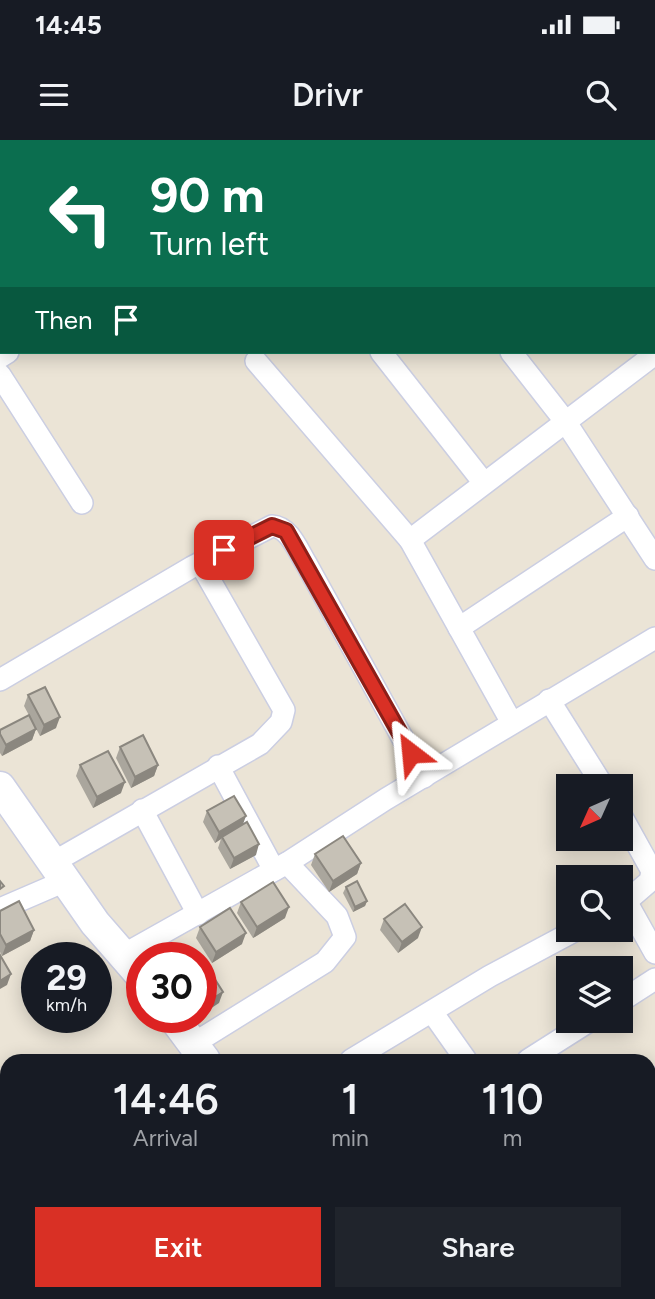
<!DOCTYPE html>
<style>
body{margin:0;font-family:Figtree,sans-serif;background:#20242c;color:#f1f3f6;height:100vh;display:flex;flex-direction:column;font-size:26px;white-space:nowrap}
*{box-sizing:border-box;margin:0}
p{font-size:23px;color:#9ea1a6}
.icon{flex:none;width:38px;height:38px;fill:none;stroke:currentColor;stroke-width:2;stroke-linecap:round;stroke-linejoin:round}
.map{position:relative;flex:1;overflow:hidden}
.panel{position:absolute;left:0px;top:914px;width:656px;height:247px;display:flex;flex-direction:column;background:#171b24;border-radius:21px 21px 0 0;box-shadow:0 4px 18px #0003}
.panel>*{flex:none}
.guide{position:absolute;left:0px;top:0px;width:656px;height:214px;box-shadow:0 4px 18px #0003;background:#0b6e4f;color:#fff;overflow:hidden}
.needle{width:46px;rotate:225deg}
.controls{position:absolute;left:556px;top:634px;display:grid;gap:14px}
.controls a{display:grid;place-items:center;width:77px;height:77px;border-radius:0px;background:#171b24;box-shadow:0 4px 18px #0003;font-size:35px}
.speed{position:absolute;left:21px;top:802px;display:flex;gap:14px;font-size:35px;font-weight:700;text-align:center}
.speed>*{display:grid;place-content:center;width:91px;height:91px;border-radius:50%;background:#171b24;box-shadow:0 4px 18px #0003;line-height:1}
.speed small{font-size:18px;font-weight:400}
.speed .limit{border:10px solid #d22;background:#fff;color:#111}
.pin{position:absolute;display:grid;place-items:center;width:60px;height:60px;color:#fff;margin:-30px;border-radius:14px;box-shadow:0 4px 10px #0006}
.me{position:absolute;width:77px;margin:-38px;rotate:331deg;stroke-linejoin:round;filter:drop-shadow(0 0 5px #0008)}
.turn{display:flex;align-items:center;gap:24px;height:147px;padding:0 35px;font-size:32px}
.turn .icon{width:91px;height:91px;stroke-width:2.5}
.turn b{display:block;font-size:49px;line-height:60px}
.then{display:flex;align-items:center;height:66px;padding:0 35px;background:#0003;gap:14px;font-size:26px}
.eta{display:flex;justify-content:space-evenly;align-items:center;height:119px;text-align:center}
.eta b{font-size:42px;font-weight:600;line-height:49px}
.button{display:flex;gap:14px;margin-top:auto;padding:14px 35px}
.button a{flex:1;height:80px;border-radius:0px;background:#d93025;color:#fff;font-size:28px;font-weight:600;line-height:80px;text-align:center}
.button a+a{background:#20242c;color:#f1f3f6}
.status{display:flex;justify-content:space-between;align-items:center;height:49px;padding:0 35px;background:#171b24;direction:ltr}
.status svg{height:19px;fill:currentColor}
header{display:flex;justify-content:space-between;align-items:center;height:91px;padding:0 35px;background:#171b24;font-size:32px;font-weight:600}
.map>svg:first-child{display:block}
</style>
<div class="status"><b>14:45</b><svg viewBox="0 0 49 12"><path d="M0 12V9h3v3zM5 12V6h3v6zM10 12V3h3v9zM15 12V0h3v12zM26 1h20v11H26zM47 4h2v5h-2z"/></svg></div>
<header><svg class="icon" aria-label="menu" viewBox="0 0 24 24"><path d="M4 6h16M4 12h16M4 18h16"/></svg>Drivr<svg class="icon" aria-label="search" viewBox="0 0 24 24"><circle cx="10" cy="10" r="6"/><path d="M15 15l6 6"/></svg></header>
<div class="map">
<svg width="655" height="1159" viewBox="0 0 655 1159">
<rect width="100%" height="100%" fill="#ebe4d6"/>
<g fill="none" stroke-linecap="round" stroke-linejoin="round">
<defs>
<g id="street">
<path d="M355 0 356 2"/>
<path d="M522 0 524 2"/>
<path d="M18 2 21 0"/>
<path d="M115 2 117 0"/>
<path d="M268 2 271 0"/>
<path d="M0 16 2 15"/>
<path d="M654 20H655"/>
<path d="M0 78 2 77"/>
<path d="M381 212 484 343"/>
<path d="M511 212 565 281 655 419"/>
<path d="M0 217 8 212"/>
<path d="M256 221 410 400 512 583"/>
<path d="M0 235 82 363"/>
<path d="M410 400 655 214"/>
<path d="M459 488 628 376"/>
<path d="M0 540 192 427 272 386C290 387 298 411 307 425L424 637"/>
<path d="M549 560 603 646"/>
<path d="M218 626 274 730"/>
<path d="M142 670 198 774"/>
<path d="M621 675 652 731 650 741 621 766"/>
<path d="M52 723 260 604 281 582 284 570 200 423"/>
<path d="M627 763 655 813"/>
<path d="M0 769 65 741"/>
<path d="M125 814 287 723 386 659 655 498"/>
<path d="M621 861 655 839"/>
<path d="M432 872 466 920"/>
<path d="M193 904 325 822 345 797 337 776 287 723"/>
<path d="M351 920 490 836 578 789"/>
<path d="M528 920 591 880"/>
<path d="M649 941 655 938"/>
<path d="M305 1159 312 1153"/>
</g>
<g id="secondary">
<path d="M0 647 95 783 142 837"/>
<path d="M173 877 205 920"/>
<path d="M381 1153 387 1159"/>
</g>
</defs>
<use href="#street" stroke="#cbcee2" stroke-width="24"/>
<use href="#secondary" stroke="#cbcee2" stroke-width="33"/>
<use href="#street" stroke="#fff" stroke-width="21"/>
<use href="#secondary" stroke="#fff" stroke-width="30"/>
</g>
<g fill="#aaa69d">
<path d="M28 555 56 588 40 596 24 566Z"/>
<path d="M36 589 32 600 2 616 0 613V590Z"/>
<path d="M120 607 158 625 154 636 131 648 116 618Z"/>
<path d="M80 625 121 653 93 668 76 636Z"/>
<path d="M207 671 243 685 256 715 230 729 218 708 221 699 215 703 203 682Z"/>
<path d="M315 714 361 723 357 734 329 752 311 725Z"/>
<path d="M346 747 367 761 365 766 353 772 343 753Z"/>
<path d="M241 762 285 778 253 798 237 773Z"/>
<path d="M0 771 34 790 30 801 2 816 0 812Z"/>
<path d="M384 779 418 798 398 813 380 790Z"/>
<path d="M200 787 242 804 212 823 196 798Z"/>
</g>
<g fill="#8b877f">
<path d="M60 577 56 588 40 596 44 585Z"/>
<path d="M36 589 32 600 2 616 6 605Z"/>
<path d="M158 625 154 636 131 648 135 637Z"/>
<path d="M125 642 121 653 93 668 97 657Z"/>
<path d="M246 676 242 687 222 697 221 699 215 703 219 692Z"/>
<path d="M259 704 256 715 230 729 234 718Z"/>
<path d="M361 723 357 734 329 752 333 741Z"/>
<path d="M367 761 365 766 353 772 355 767Z"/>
<path d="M289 767 285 778 253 798 257 787Z"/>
<path d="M422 787 418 798 398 813 402 802Z"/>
<path d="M34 790 30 801 2 816 6 805Z"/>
<path d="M246 793 242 804 212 823 216 812Z"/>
<path d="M11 834 7 845 0 849V841Z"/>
<path d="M223 852 219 863 201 875V866Z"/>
</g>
<g fill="#c6c1b6" stroke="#8b877f" stroke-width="2">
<path d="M45 547 60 577 44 585 28 555Z"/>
<path d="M29 575 36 589 6 605 0 594V590Z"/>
<path d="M143 595 158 625 135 637 120 607Z"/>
<path d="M108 611 125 642 97 657 80 625Z"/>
<path d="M234 656 246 676 219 692 207 671Z"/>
<path d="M247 682 259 704 234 718 222 697Z"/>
<path d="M343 696 361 723 333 741 315 714Z"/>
<path d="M0 741 4 746 0 749Z"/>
<path d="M357 741 367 761 355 767 346 747Z"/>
<path d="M273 742 289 767 257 787 241 762Z"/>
<path d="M19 761 34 790 6 805 0 794V771Z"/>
<path d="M405 764 422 787 402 802 384 779Z"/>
<path d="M230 768 246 793 216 812 200 787Z"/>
<path d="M0 815 11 834 0 841Z"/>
<path d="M209 830 223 852 201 866V835Z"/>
<path d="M150 1153H182L184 1159H146L144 1156Z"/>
</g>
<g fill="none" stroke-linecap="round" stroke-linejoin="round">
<defs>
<path id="route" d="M224 410 272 386 286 391 411 613"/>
</defs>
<use href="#route" stroke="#8d1f18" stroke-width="18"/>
<use href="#route" stroke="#d93025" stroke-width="12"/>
</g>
</svg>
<div class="controls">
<a><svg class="needle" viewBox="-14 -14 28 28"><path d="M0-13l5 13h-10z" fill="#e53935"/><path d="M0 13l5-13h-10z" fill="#9ea1a6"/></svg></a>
<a><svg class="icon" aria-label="search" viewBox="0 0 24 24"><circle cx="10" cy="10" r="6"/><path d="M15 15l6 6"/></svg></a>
<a><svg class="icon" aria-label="layers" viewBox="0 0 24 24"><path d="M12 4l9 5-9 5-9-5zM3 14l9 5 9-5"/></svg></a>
</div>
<div class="speed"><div>29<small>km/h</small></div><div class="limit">30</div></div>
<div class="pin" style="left:224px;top:410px;background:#d93025"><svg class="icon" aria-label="arrive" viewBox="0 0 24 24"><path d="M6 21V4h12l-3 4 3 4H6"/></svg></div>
<svg class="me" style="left:411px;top:613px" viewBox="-20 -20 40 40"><path d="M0-17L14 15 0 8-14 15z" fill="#d93025" stroke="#fff" stroke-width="4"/></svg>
<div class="guide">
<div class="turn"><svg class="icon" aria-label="left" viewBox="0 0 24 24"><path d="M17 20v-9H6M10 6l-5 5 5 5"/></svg><div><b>90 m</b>Turn left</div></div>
<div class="then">Then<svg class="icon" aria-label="arrive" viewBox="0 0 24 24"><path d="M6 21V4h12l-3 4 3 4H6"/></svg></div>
</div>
<section class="panel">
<div class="eta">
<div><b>14:46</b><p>Arrival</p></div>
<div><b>1</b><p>min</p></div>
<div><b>110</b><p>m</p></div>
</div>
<div class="button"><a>Exit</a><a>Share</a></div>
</section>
</div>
